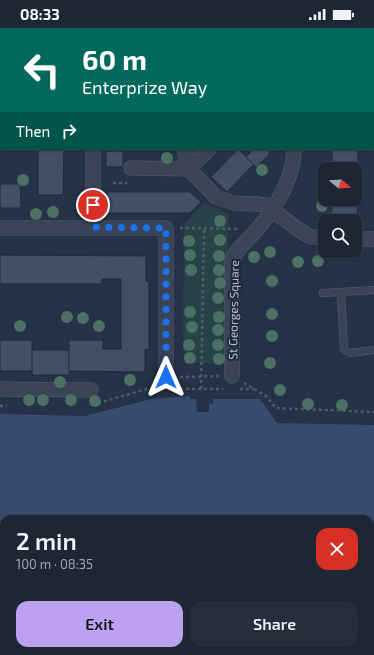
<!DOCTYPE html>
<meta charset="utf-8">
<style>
body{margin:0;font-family:"Exo 2",sans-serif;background:#252e3d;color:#f1f3f6;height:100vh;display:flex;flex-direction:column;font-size:15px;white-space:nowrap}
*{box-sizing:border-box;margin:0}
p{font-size:13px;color:#a0a5ad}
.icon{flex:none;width:22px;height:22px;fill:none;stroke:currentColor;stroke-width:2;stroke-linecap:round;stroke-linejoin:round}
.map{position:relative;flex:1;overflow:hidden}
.sheet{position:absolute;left:0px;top:487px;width:374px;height:140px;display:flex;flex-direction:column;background:#1c2635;border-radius:12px 12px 0 0;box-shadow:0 1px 3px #0004,0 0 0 1px #3a4350}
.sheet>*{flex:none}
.hud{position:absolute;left:0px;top:0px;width:374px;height:122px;box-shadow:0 1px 3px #0004,0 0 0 1px #3a4350;background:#00695c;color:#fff;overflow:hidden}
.needle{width:26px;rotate:108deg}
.fabs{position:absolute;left:318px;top:134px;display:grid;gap:8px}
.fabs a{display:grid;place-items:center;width:44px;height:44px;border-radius:8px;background:#1c2635;box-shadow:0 1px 3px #0004,0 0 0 1px #3a4350;font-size:20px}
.pin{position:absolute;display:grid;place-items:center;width:34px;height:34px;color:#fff;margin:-17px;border:2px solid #fff;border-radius:50%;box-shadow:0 1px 4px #0007}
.me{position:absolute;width:44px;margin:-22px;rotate:0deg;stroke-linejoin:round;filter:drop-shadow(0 0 3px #0008)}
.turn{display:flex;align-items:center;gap:14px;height:84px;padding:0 16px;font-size:18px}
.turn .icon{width:52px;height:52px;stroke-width:2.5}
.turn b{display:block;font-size:28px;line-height:34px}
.then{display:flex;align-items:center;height:38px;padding:0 16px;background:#0003;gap:8px;font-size:15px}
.round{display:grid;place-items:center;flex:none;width:42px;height:42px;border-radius:12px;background:#252e3d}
.overview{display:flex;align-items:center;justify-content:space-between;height:68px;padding:0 16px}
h1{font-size:24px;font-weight:600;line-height:30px}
.button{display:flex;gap:8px;margin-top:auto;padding:8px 16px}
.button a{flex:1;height:46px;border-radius:12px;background:#bca0f2;color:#111;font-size:16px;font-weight:600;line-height:46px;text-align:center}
.button a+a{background:#252e3d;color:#f1f3f6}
.status{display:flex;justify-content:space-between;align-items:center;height:28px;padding:0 20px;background:#1c2635;direction:ltr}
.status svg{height:11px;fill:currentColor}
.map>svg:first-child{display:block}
</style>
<div class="status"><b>08:33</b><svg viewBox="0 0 49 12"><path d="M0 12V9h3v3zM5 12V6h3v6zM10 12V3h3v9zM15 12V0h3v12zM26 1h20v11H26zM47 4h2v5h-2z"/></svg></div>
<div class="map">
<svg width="374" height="627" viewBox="0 0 374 627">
<rect width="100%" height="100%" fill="#253247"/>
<path fill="#274347" d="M205 175 228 186V331L224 335H185L183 316 184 196Z"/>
<path fill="#374c6f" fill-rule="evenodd" d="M190 368V371H196L197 384H209V375L213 376V371H260L277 395 374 397V627H0V386L85 388 151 371ZM4 491H370V623H4Z"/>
<g fill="#414f67" stroke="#202b3d">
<path d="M195 0H236L241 1H195Z"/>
<path d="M38 121H64L63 167H38Z"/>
<path d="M238 121 254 136 227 164 211 149Z"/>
<path d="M254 121H269V127L256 139 246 129Z"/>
<path d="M332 121H358L357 199H355V193H332V171H355V141H332Z"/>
<rect x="106" y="123" width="17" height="16"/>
<path d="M0 156H20L21 180H0Z"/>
<path d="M107 164H190L201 174 190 185H107Z"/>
<path d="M0 227 146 228V253L149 254V322L145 321V344L69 343V347H32V343H0V312H32V322H69V312H103V321H121V251H102V256H0Z"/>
<path d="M0 227 146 228V253L149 254V322L145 321V344L69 343V312H103V321H121V251H102V256H0Z"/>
<rect x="0" y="312" width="32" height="31"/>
</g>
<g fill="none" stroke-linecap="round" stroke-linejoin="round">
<defs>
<g id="service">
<path d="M341 264 344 321 350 325 374 322"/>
<path d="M323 265 374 262"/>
</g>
<g id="minor">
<path d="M292 0V1"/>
<path d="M93 1V0"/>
<path d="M184 1V0"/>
<path d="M373 76H374"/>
<path d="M184 121 189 141 216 169 234 175 257 176 266 177 296 200 309 208 325 211"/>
<path d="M131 140 189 141 209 121"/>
<path d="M93 199V121"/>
<path d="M0 200H166V349"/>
<path d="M355 211H374"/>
<path d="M232 348V233C236 221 245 215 253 206 273 185 294 151 294 121"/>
<path d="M0 361 91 362"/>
</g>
</defs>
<use href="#service" stroke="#586273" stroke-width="8"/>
<use href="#minor" stroke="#586273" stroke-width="15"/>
<g stroke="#455f63" stroke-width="2.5" stroke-dasharray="3 3" stroke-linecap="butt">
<path d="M113 155H127"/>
<path d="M180 200 237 201"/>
<path d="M180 349 219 348"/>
<path d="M244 355 266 368 276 380 374 384"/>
<path d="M174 361H223"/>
<path d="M201 361 204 200"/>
<path d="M240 361H254"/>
<path d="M98 375 147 361H157"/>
<path d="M0 378H7"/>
</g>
<use href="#service" stroke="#3a4456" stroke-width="7"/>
<use href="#minor" stroke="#3a4456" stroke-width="14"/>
</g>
<g fill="#4c7063">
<circle cx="167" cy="130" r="6"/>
<circle cx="262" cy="142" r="6"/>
<circle cx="23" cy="152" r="6"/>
<circle cx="322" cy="178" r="6"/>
<circle cx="53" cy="184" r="6"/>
<circle cx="36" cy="186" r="6"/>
<circle cx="220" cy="193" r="6"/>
<circle cx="220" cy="212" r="6"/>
<circle cx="189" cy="213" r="6"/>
<circle cx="270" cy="224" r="6"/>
<circle cx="190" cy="227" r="6"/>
<circle cx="219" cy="228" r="6"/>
<circle cx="254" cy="229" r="6"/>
<circle cx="318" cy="233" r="6"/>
<circle cx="298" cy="234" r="6"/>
<circle cx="191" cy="242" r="6"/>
<circle cx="219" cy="242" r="6"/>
<circle cx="272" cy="253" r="6"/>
<circle cx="220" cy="255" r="6"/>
<circle cx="218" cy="270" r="6"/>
<circle cx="190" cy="284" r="6"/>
<circle cx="272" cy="286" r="6"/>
<circle cx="67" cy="289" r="6"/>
<circle cx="219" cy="289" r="6"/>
<circle cx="83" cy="290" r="6"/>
<circle cx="20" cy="298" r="6"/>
<circle cx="99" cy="298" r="6"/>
<circle cx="192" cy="299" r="6"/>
<circle cx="218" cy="302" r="6"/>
<circle cx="272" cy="308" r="6"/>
<circle cx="189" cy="317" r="6"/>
<circle cx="218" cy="317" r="6"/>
<circle cx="190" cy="330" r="6"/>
<circle cx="219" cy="331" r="6"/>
<circle cx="270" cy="335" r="6"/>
<circle cx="130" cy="352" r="6"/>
<circle cx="60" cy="354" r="6"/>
<circle cx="280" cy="362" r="6"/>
<circle cx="29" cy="372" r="6"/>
<circle cx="43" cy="372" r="6"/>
<circle cx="71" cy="372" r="6"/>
<circle cx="95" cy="373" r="6"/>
<circle cx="308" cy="376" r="6"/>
<circle cx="342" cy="377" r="6"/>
</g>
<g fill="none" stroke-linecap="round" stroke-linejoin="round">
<path stroke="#1a73e8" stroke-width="7" stroke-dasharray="0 12.6" d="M93 177V199L166 200V349"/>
</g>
<g text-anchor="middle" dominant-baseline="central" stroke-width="4" stroke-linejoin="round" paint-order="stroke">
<g font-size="12" fill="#b8c0cf" stroke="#1e293b">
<text transform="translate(233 282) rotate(-89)">St Georges Square</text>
</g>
</g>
</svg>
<div class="fabs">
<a><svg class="needle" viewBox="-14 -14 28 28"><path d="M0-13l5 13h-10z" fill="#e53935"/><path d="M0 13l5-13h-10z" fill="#a0a5ad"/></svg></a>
<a><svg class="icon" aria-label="search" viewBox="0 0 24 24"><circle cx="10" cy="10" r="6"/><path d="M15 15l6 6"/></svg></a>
</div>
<div class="pin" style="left:93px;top:177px;background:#d93025"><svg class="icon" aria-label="arrive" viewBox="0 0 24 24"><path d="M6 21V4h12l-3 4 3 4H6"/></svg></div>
<svg class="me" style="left:166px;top:349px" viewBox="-20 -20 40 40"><path d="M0-17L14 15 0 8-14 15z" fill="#1a73e8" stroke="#fff" stroke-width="4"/></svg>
<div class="hud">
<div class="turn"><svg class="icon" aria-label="left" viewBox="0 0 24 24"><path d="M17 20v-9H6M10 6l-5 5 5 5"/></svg><div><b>60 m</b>Enterprize Way</div></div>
<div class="then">Then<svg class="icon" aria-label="right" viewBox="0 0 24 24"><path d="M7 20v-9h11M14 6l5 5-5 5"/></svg></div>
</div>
<section class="sheet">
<div class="overview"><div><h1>2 min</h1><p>100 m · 08:35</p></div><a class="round" style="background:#d93025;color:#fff"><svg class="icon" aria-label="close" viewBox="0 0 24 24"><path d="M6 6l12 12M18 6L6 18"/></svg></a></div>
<div class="button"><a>Exit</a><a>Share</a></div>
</section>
</div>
